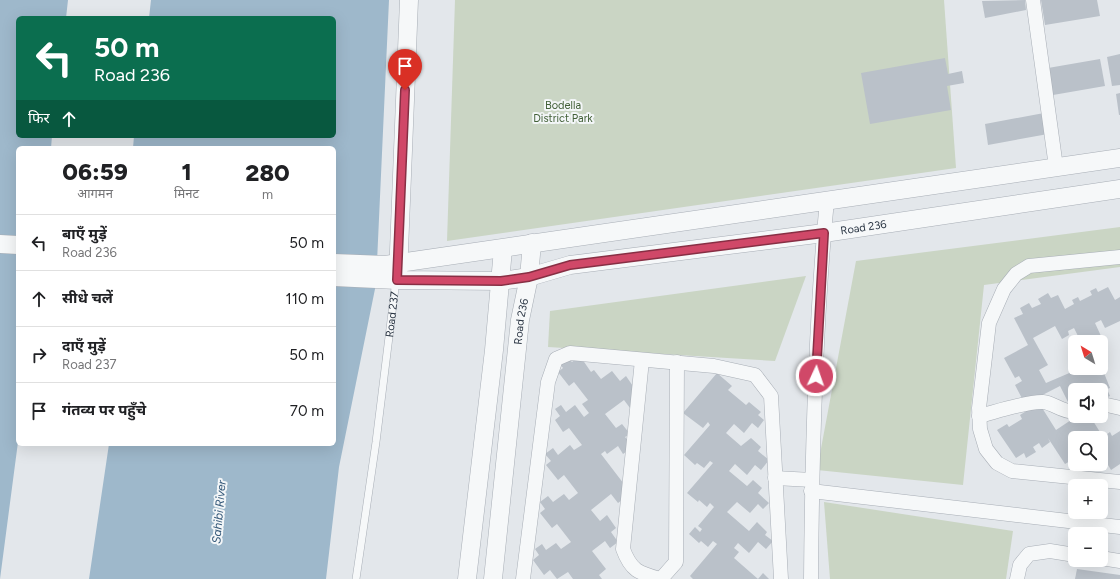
<!DOCTYPE html>
<html lang="hi">
<meta charset="utf-8">
<style>
body{margin:0;font-family:Figtree,"Noto Sans Devanagari",sans-serif;background:#f2f2f2;color:#202124;height:100vh;display:flex;flex-direction:column;font-size:15px;white-space:nowrap}
*{box-sizing:border-box;margin:0}
p{font-size:13px;color:#757577}
.icon{flex:none;width:22px;height:22px;fill:none;stroke:currentColor;stroke-width:2;stroke-linecap:round;stroke-linejoin:round}
.map{position:relative;flex:1;overflow:hidden}
.side{position:absolute;left:16px;top:146px;width:320px;height:300px;display:flex;flex-direction:column;background:#fff;border-radius:6px;box-shadow:0 4px 16px #0002}
.side>*{flex:none}
.guide{position:absolute;left:16px;top:16px;width:320px;height:122px;border-radius:6px;box-shadow:0 4px 16px #0002;background:#0b6e4f;color:#fff;overflow:hidden}
.needle{width:26px;rotate:322deg}
.controls{position:absolute;left:1068px;top:335px;display:grid;gap:8px}
.controls a{display:grid;place-items:center;width:40px;height:40px;border-radius:6px;background:#fff;box-shadow:0 4px 16px #0002;font-size:20px}
.pin{position:absolute;display:grid;place-items:center;width:34px;height:34px;color:#fff;margin:-41px -17px;border-radius:50% 50% 50% 0;rotate:-45deg;box-shadow:0 0 4px #0007}
.pin .icon{rotate:45deg}
.me{position:absolute;width:44px;margin:-22px;rotate:3deg;stroke-linejoin:round;filter:drop-shadow(0 0 3px #0008)}
.turn{display:flex;align-items:center;gap:14px;height:84px;padding:0 12px;font-size:18px}
.turn .icon{width:52px;height:52px;stroke-width:2.5}
.turn b{display:block;font-size:28px;line-height:34px}
.then{display:flex;align-items:center;height:38px;padding:0 12px;background:#0003;gap:8px;font-size:15px}
.eta{display:flex;justify-content:space-evenly;align-items:center;height:68px;text-align:center}
.eta b{font-size:24px;font-weight:800;line-height:28px}
ul{padding:0;list-style:none}
li{display:flex;align-items:center;gap:12px;height:56px;padding:0 12px;border-top:1px solid #e0e0e0}
li div{flex:1}
li b{display:block;font-size:15px}
li em{font-style:normal}
.map>svg:first-child{display:block}
</style>
<div class="map">
<svg width="1120" height="579" viewBox="0 0 1120 579">
<rect width="100%" height="100%" fill="#e3e7eb"/>
<g fill="#cad5c4">
<path d="M455 0H944L956 168 447 241Z"/>
<path d="M1120 227V267L984 285 963 485 817 470 856 261Z"/>
<path d="M806 276 775 361 548 347 550 311Z"/>
<path d="M824 502 1013 531 1006 579H830Z"/>
</g>
<g fill="#9eb8cb">
<path d="M0 0H68L66 18H18V136H52L51 148H18V442L0 579Z"/>
<path d="M151 0H389L376 284 339 467 326 579H89L109 444H334V148H133L134 136H334V18H149Z"/>
</g>
<g fill="#bac1c9">
<path d="M1025 0 1026 10 985 18 982 1Z"/>
<path d="M1041 0H1097L1100 16 1045 25Z"/>
<path d="M1120 54V85L1112 86 1107 57Z"/>
<path d="M945 58 948 74 962 71 964 83 947 86 951 110 870 124 861 73Z"/>
<path d="M1100 59 1105 86 1053 95 1048 68Z"/>
<path d="M1120 93V115H1119L1116 94Z"/>
<path d="M1044 113 1048 134 988 145 985 124Z"/>
<path d="M1108 287 1115 300 1120 297V321L1105 328 1101 320 1095 323 1101 336 1089 342 1086 337 1080 340 1074 328 1068 331 1069 335 1062 339 1055 326 1033 338 1048 365 1039 370 1046 383 1081 368H1102L1110 388 1107 389 1110 396 1101 400V390H1075V404L1070 406 1060 386 1025 404 1015 385 1022 381 1019 376 1015 378 1004 358 1028 345 1014 318 1023 314 1020 308 1029 303 1032 308 1041 304 1038 299 1048 293 1051 298 1058 295 1065 309 1074 304 1072 300 1078 297 1080 301 1092 295 1090 291 1096 288 1098 292Z"/>
<path d="M580 356 591 372 594 370 601 379 612 371 620 381 626 376 637 392 636 403 630 408 624 400 605 414 616 428 622 424 630 434 625 437 633 447 623 454 618 446 607 454 605 451 601 454 627 488V496L618 503 611 494 591 510 600 521 607 515 616 528 611 532 618 542 610 548 605 541 592 551 606 569 599 575 602 579H573L568 572 557 579 550 570 544 575 533 560 539 555 535 549 542 544 546 550 556 543 561 549 571 542 557 524 552 528 540 513 545 509 540 502 548 496 553 502 564 494 569 500 578 493 564 475 558 480 546 465 551 461 545 454 553 448 558 455 570 445 574 450 582 445 569 428 563 432 555 420 560 416 555 409 561 405 566 412 575 405 584 417 589 413 582 404 588 400 574 382 569 386 558 372 563 368 559 363 567 357 572 362Z"/>
<path d="M717 373 732 386 728 390 746 405 749 402 761 412 758 415 764 420 758 428 752 423 744 433 734 424 726 433 741 446 751 438 761 447 758 451 769 460 761 470 755 465 747 475 735 464 729 471 747 486 753 480 762 488 758 493 769 503 763 509 758 504 750 513 737 502 727 512 749 531 757 522 767 532 765 535 773 541 766 549 758 542 749 553 738 543 734 548 739 552 734 558 758 579H693L690 576 717 544 713 541 708 547 701 541 699 543 689 534 695 527 700 532 702 529 698 526 714 507 710 503 707 507 699 500 698 502 687 493 713 463 710 461 704 468 697 463 695 465 684 455 710 425 708 422 703 428 683 413Z"/>
<path d="M1039 403 1056 430 1077 416H1090L1103 437 1110 432 1112 436 1120 431V464L1111 470 1102 455 1104 454 1101 450V438H1075V463L1073 465 1070 461 1065 464 1048 438 1050 442 1042 448 1039 443 1033 447 1036 452 1026 458 1024 453 1016 458 997 430 1007 424 1009 427 1022 419 1020 415Z"/>
<path d="M1077 569 1120 575V579H1075Z"/>
<path d="M763 573 769 579H758Z"/>
</g>
<g fill="none" stroke-linecap="round" stroke-linejoin="round">
<defs>
<g id="service">
<path id="s1" d="M356 579 376 442 395 288 397 280"/>
</g>
<g id="minor">
<path d="M1033 0 1056 167"/>
<path d="M1120 257 1029 266 1016 274 1004 289 989 323 979 408 980 429 986 449 997 463 1012 471 1120 482"/>
<path d="M642 360 623 549C631 571 639 573 660 579"/>
<path d="M1101 406 1107 405 1120 408"/>
<path d="M979 416C995 412 1028 401 1043 402 1054 403 1061 412 1075 412"/>
<path d="M775 478 812 480"/>
<path d="M811 491 1120 527"/>
<path d="M1101 558 1120 561"/>
<path d="M523 579 548 382 556 359 570 353 714 366 755 375 771 396 781 579"/>
<path d="M661 579 676 562 677 362"/>
<path d="M811 579C812 454 815 324 827 200"/>
<path d="M1017 579 1020 565 1029 554 1050 551 1075 555"/>
</g>
<g id="tertiary">
<path d="M0 244 18 245"/>
<path d="M334 263 385 265 1120 158"/>
<path d="M398 276 409 0"/>
<path id="s2" d="M334 277 397 280 501 281 529 277 570 265 824 233 1120 189"/>
<path d="M467 579 494 350 503 249"/>
<path id="s3" d="M493 579 520 320 529 277 532 243"/>
</g>
</defs>
<use href="#service" stroke="#a8aeb6" stroke-width="8"/>
<use href="#minor" stroke="#a8aeb6" stroke-width="15"/>
<use href="#tertiary" stroke="#a8aeb6" stroke-width="19"/>
<use href="#service" stroke="#f6f8f9" stroke-width="7"/>
<use href="#minor" stroke="#f6f8f9" stroke-width="14"/>
<use href="#tertiary" stroke="#f6f8f9" stroke-width="18"/>
</g>
<g fill="none" stroke-linecap="round" stroke-linejoin="round">
<defs>
<path id="route" d="M405 90 397 280 501 281 529 277 570 265 824 233 816 376"/>
</defs>
<use href="#route" stroke="#872f44" stroke-width="10"/>
<use href="#route" stroke="#d04868" stroke-width="7"/>
</g>
<g text-anchor="middle" dominant-baseline="central" stroke-width="4" stroke-linejoin="round" paint-order="stroke">
<g font-size="11" fill="#426038" stroke="#f3f6f8">
<text x="563" y="105">Bodella<tspan x="563" dy="13">District Park</tspan></text>
</g>
<g font-size="11" fill="#2b3644" stroke="#f3f6f8">
<text stroke="none"><textPath href="#s2" startOffset="534">Road 236</textPath></text>
<text stroke="none"><textPath href="#s1" startOffset="267">Road 237</textPath></text>
<text stroke="none"><textPath href="#s3" startOffset="259">Road 236</textPath></text>
</g>
<g font-size="12" font-style="italic" fill="#345879" stroke="#f3f6f8">
<text transform="translate(219 512) rotate(-85)">Sahibi River</text>
</g>
</g>
</svg>
<div class="controls">
<a><svg class="needle" viewBox="-14 -14 28 28"><path d="M0-13l5 13h-10z" fill="#e53935"/><path d="M0 13l5-13h-10z" fill="#757577"/></svg></a>
<a><svg class="icon" aria-label="sound" viewBox="0 0 24 24"><path d="M4 9h4l5-4v14l-5-4H4zM17 9q2 3 0 6"/></svg></a>
<a><svg class="icon" aria-label="search" viewBox="0 0 24 24"><circle cx="10" cy="10" r="6"/><path d="M15 15l6 6"/></svg></a>
<a>+</a>
<a>−</a>
</div>
<div class="pin" style="left:405px;top:90px;background:#d93025"><svg class="icon" aria-label="arrive" viewBox="0 0 24 24"><path d="M6 21V4h12l-3 4 3 4H6"/></svg></div>
<svg class="me" style="left:816px;top:376px" viewBox="-20 -20 40 40"><circle r="17" fill="#d04868" stroke="#fff" stroke-width="3"/><path d="M0-11L8 9 0 5-8 9z" fill="#fff"/></svg>
<div class="guide">
<div class="turn"><svg class="icon" aria-label="left" viewBox="0 0 24 24"><path d="M17 20v-9H6M10 6l-5 5 5 5"/></svg><div><b>50 m</b>Road 236</div></div>
<div class="then">फिर<svg class="icon" aria-label="ahead" viewBox="0 0 24 24"><path d="M12 20V5M6 11l6-6 6 6"/></svg></div>
</div>
<section class="side">
<div class="eta">
<div><b>06:59</b><p>आगमन</p></div>
<div><b>1</b><p>मिनट</p></div>
<div><b>280</b><p>m</p></div>
</div>
<ul>
<li><svg class="icon" aria-label="left" viewBox="0 0 24 24"><path d="M17 20v-9H6M10 6l-5 5 5 5"/></svg><div><b>बाएँ मुड़ें</b><p>Road 236</p></div><em>50 m</em></li>
<li><svg class="icon" aria-label="ahead" viewBox="0 0 24 24"><path d="M12 20V5M6 11l6-6 6 6"/></svg><div><b>सीधे चलें</b></div><em>110 m</em></li>
<li><svg class="icon" aria-label="right" viewBox="0 0 24 24"><path d="M7 20v-9h11M14 6l5 5-5 5"/></svg><div><b>दाएँ मुड़ें</b><p>Road 237</p></div><em>50 m</em></li>
<li><svg class="icon" aria-label="arrive" viewBox="0 0 24 24"><path d="M6 21V4h12l-3 4 3 4H6"/></svg><div><b>गंतव्य पर पहुँचे</b></div><em>70 m</em></li>
</ul>
</section>
</div>
